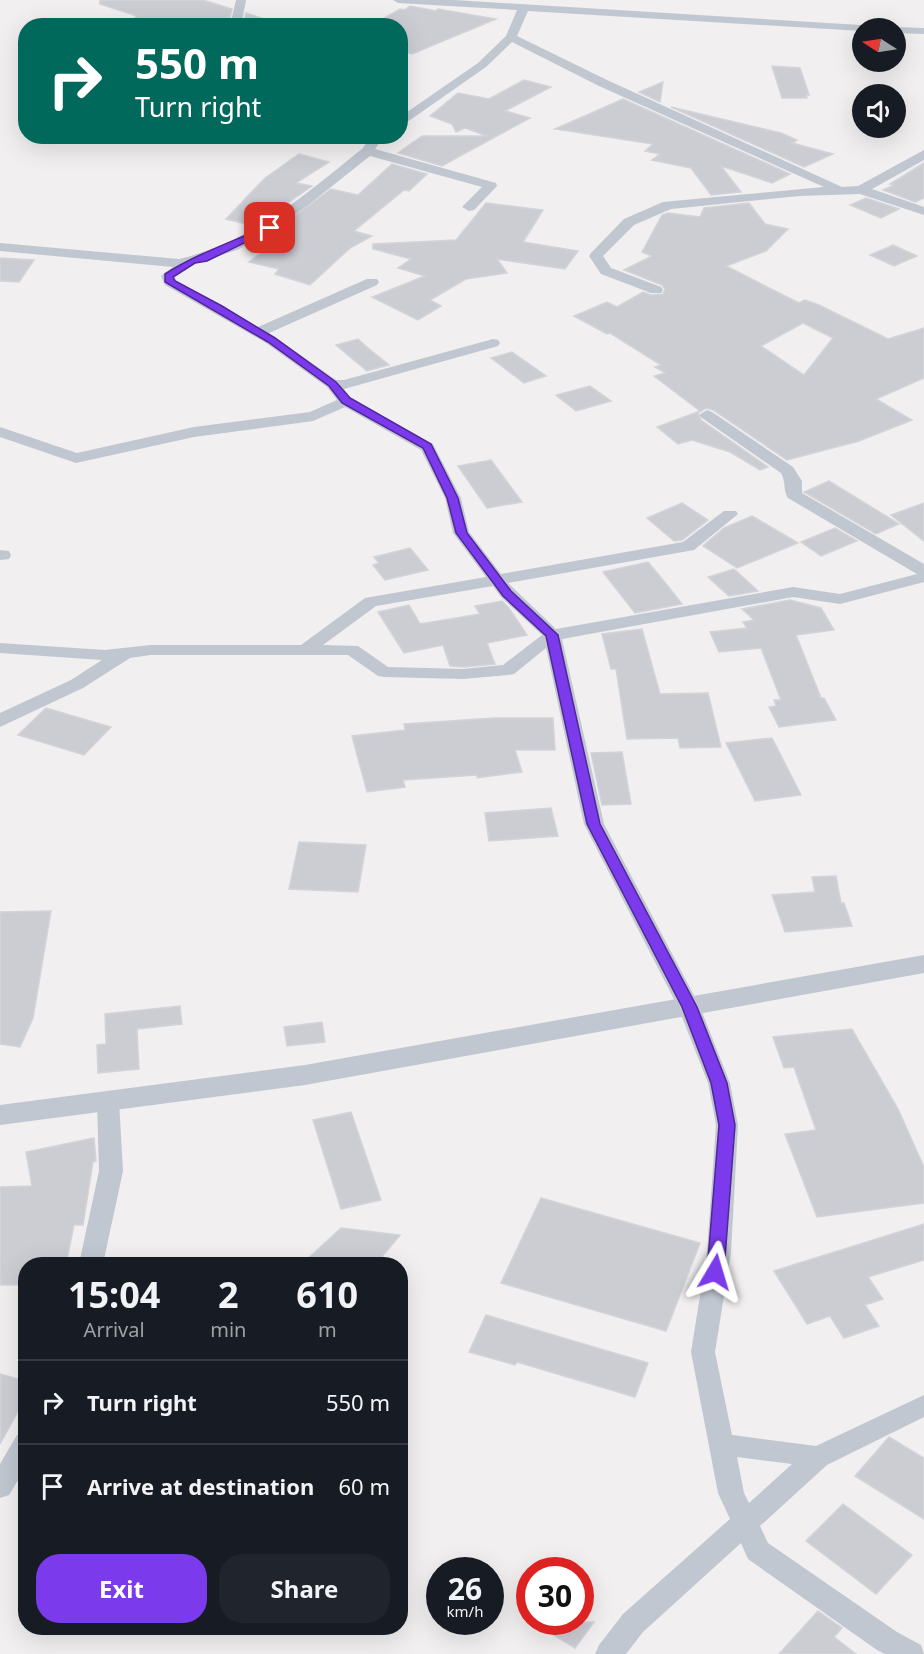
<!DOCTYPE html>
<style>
body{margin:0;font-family:"Noto Sans",sans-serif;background:#20242c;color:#f1f3f6;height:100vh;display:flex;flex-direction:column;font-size:22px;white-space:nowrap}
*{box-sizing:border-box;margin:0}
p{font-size:20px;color:#9ea1a6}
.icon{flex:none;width:33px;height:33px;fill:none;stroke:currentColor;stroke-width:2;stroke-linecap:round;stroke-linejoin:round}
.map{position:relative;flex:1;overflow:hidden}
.drawer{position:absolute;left:18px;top:1257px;width:390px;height:378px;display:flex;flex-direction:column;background:#171b24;border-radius:24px;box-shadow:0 6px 24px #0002}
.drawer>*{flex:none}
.banner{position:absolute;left:18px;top:18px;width:390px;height:126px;border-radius:24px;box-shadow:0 6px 24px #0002;background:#00695c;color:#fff;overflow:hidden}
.needle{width:39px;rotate:282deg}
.buttons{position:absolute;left:852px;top:18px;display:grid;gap:12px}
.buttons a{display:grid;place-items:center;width:54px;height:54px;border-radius:50%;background:#171b24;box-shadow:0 6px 24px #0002;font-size:30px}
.speed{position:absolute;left:426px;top:1557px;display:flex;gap:12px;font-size:30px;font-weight:700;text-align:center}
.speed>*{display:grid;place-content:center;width:78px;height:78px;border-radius:50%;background:#171b24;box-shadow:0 6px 24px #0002;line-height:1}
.speed small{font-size:15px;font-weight:400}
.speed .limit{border:9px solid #d22;background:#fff;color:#111}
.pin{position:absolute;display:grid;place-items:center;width:51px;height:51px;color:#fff;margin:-26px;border-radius:12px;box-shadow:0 3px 9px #0006}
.me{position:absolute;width:66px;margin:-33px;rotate:7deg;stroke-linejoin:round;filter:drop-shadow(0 0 4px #0008)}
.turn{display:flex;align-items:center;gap:21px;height:126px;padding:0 18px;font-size:27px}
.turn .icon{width:78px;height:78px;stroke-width:2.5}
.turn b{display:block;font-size:42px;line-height:51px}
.eta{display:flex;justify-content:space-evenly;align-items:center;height:102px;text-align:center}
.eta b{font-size:36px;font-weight:700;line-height:42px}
.button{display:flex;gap:12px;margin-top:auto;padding:12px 18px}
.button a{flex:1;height:69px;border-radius:24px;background:#7c3aed;color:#fff;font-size:24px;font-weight:700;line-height:69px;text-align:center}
.button a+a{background:#20242c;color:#f1f3f6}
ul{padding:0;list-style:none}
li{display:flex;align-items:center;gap:18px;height:84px;padding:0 18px;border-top:2px solid #363941}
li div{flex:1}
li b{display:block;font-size:22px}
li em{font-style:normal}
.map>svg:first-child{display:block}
</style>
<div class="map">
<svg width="924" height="1654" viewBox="0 0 924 1654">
<rect width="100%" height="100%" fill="#f1efef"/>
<g fill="#cccdd3" stroke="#d3d4da" stroke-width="1.5" fill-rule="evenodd">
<path d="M100 0H203L232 9 228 26H124L137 16 100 4Z"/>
<path d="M410 6 436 11 438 9 496 19 412 54 400 51V26L374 24 400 9 404 10Z"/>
<path d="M246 13 270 21V26H243Z"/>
<path d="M772 66 800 68 809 95H806L807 98H782Z"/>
<path d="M524 80 551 87 505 111 530 118 442 166 398 153 422 136H487L465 128 456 132 452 124 430 116 458 93 489 99Z"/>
<path d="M663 82 660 102 639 92Z"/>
<path d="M623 99 790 174 772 183 721 166 741 192 711 195 691 168 652 160 660 154 645 151 653 144 555 129Z"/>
<path d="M671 107 781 133 797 140 792 143 833 154 804 167Z"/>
<path d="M299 154 329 162 296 183 312 186 255 226 226 219 265 178Z"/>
<path d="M924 163V198L915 202 883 190 894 185 890 184Z"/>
<path d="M392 164 427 174 409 191 404 190 354 231 372 236 350 248 310 285 275 274 279 269 249 262 288 233 275 230 331 189 358 195Z"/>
<path d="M866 198 899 209 881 218 850 205Z"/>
<path d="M486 203 543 210 523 242 578 251 565 269 497 259 507 273 466 279 430 300 441 306 418 320 372 297 425 276 398 268 411 259 373 249V244L456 240Z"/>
<path d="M749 203 765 224 788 229 766 251 726 266 799 303 805 300 819 305 888 339 924 328V378L876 399 912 420 859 441 787 460 713 410 706 408 698 413 701 420 768 467 760 470 730 452 692 440 678 444 657 427 700 411 654 376 665 373 655 367 661 365 610 333 607 334 574 316 607 302 617 307 643 292 651 295 663 294 665 289 662 285 624 270 652 256 642 252 662 215 668 213 700 217 704 208ZM803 323 833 338 804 375 761 346Z"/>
<path d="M893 245 917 256 894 266 870 255Z"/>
<path d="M0 258 34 260 19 282 0 281Z"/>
<path d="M358 339 368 348 389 365 367 371 336 345Z"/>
<path d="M512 352 546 376 524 383 491 358Z"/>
<path d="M590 386 611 401 576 411 556 395Z"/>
<path d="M491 460 522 502 487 508 458 466Z"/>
<path d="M829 481 899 524 876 534 804 492Z"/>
<path d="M682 503 708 520 682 540 674 541 647 518Z"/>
<path d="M924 503V541L891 515Z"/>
<path d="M752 516 798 543 737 568 703 546 724 528Z"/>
<path d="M835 528 857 541 821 556 801 542Z"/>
<path d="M410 548 428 570 385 580 373 565 379 563 374 557Z"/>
<path d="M648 562 667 585 682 604 635 613 603 572Z"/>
<path d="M734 569 758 591 729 596 708 577Z"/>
<path d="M790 600 821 608 834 630 796 635 821 698H824L836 720 779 727 769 707 776 706 774 700H781L761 648 719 652 710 632 747 628 743 622 754 620 742 609Z"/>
<path d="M502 601 509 608 527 635 487 643 495 664 463 667 450 666 443 645 404 653 378 612 409 605 420 624 480 614 475 606Z"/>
<path d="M642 629 660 694 708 693 721 747 680 748 678 738 627 739 616 669H611L602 634Z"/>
<path d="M46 708 111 727 84 755 18 735Z"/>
<path d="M494 718H553L555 750H515L522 772 477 778V775L403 780 405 787 367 792 352 736 405 730 404 724Z"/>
<path d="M772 738 801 795 755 801 726 743Z"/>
<path d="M622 752 631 804 602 805 591 753Z"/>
<path d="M551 808 558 836 489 841 485 813Z"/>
<path d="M299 842 366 845 358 892 289 889Z"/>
<path d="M836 876 841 903H844L852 926 785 932 772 895 815 892 812 877Z"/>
<path d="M51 911 33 1018 20 1047 0 1044V912Z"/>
<path d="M180 1006 182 1024 137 1029 139 1069 98 1073 97 1045 106 1044 105 1014Z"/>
<path d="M322 1022 325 1042 287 1046 284 1027Z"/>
<path d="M852 1029 898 1109 924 1167V1203L817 1217 785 1134 816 1130 794 1067 784 1068 773 1037Z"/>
<path d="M351 1112 381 1200 341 1209 313 1120Z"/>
<path d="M94 1138 96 1161 93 1162 83 1225H74L66 1264H26V1285H0V1187L32 1186 26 1152Z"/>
<path d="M541 1198 700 1243 666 1331 501 1283Z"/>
<path d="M924 1224V1260L868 1277 883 1299 865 1305 879 1326 844 1338 830 1316 807 1324 774 1271Z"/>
<path d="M341 1228 400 1235 376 1264H302Z"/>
<path d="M486 1315 648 1363 635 1397 517 1362 515 1365 469 1352Z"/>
<path d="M0 1374 26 1381V1397L0 1444Z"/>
<path d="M889 1437 924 1458V1519L855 1476Z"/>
<path d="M843 1504 912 1555 876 1594 806 1541Z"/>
<path d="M818 1611 842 1628 834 1637 856 1654H779Z"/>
<path d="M532 1622H594L575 1648Z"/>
</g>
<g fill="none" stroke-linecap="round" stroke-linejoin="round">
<g fill="#c0c7d0" fill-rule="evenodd">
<path d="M236 0H246L241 26H230Z"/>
<path d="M393 0H454L877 26 878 28H862V31L528 11 517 36 607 80 842 187 858 186 924 150V160L872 189 924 207V215L860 194 799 196 671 209 634 225 603 256 611 268 661 287 663 290 661 293H651L601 274 589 256 591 253 624 219 663 202 824 187 599 86 512 42 486 67 400 127V117L478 63 506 36 517 10 398 3Z"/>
<path d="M896 27 924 28V34L896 33V28H891Z"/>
<path d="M371 136H384L375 149 496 183 497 186 474 210 469 211 462 207 482 187 370 156 307 206 261 237 237 250 196 263 175 277 176 280 258 327 367 279H377L379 282 377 285 269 333 336 380H344L493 339 498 340 500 343 498 346 344 389 351 398 433 444 461 498 469 532 501 574 683 542 724 511H736L738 514 694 550 508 583 556 629 793 587 840 594 917 574 788 498C783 491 786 482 781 473L702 418 699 415 707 410 712 412 793 467 802 481V493L924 564V582L840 604 793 597 562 639 604 824 700 1007 730 1083 738 1125 731 1252 715 1352 732 1435 816 1446 924 1395V1417L827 1465 760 1526 768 1543 897 1632 921 1645 924 1654H885L877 1650 748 1559 741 1543 643 1632 626 1654H595L599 1645 623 1614 730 1519 718 1493 691 1352 707 1252 716 1125 708 1083 678 1007 584 824 546 648 514 674 508 675 463 679 384 677 378 676 348 655H150L130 658 83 688 0 727V713L71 680 102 660 0 653V643L105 650 150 645H301L365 598 486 577 453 533 445 498 421 450 345 407 313 421 194 437 76 463 0 437V427L77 453 194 427 310 412 337 400 327 387 266 343 165 285 161 276 173 267 0 251V243L179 259C252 242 306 194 363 148ZM493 586 501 597 542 635 503 665 463 669 388 667 358 646 323 645 376 606ZM737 1457 792 1464 749 1503 744 1493Z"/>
<path d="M0 550 9 551 11 555 9 559 0 560Z"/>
<path d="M108 1093 116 1095 119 1101 123 1171 103 1264H79L99 1171 97 1101 100 1095Z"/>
<path d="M26 1432V1467L9 1495 0 1498V1464L17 1435Z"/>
</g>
<path fill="#c0c7d0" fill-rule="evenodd" d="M924 955V973L305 1085 0 1125V1105L305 1065Z"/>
</g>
<path fill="#7c3aed" stroke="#51269a" stroke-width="1.5" d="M267 226 275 228 207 261 195 263 173 277 175 281 222 306 275 338 336 382 350 398 431 444 458 498 467 533 511 591 558 635 600 824 697 1007 727 1083 735 1125 724 1272 721 1276 715 1278 709 1276 707 1272 719 1125 711 1083 682 1007 587 824 546 636 503 596 456 533 447 498 423 448 342 403 329 386 268 342 165 282V274C196 254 232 242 267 226Z"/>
</svg>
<div class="buttons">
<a><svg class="needle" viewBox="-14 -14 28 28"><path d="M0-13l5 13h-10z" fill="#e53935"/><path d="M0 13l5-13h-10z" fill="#9ea1a6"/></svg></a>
<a><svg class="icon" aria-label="sound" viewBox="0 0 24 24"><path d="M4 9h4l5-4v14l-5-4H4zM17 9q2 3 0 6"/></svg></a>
</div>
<div class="speed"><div>26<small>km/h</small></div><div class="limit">30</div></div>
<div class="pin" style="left:270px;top:228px;background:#d93025"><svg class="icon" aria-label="arrive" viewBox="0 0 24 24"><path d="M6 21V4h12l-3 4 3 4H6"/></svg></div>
<svg class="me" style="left:715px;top:1272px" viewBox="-20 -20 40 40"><path d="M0-17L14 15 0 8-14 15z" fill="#7c3aed" stroke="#fff" stroke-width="4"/></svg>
<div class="banner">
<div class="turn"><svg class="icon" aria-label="right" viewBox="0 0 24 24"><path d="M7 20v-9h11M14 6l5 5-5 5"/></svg><div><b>550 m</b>Turn right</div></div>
</div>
<section class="drawer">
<div class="eta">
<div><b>15:04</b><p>Arrival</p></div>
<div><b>2</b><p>min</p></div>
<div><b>610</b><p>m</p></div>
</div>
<ul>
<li><svg class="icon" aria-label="right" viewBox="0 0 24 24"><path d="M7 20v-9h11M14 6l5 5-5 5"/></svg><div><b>Turn right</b></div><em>550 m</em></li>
<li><svg class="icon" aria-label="arrive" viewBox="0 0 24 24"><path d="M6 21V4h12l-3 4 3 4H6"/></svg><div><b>Arrive at destination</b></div><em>60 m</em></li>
</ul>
<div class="button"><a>Exit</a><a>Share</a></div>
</section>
</div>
